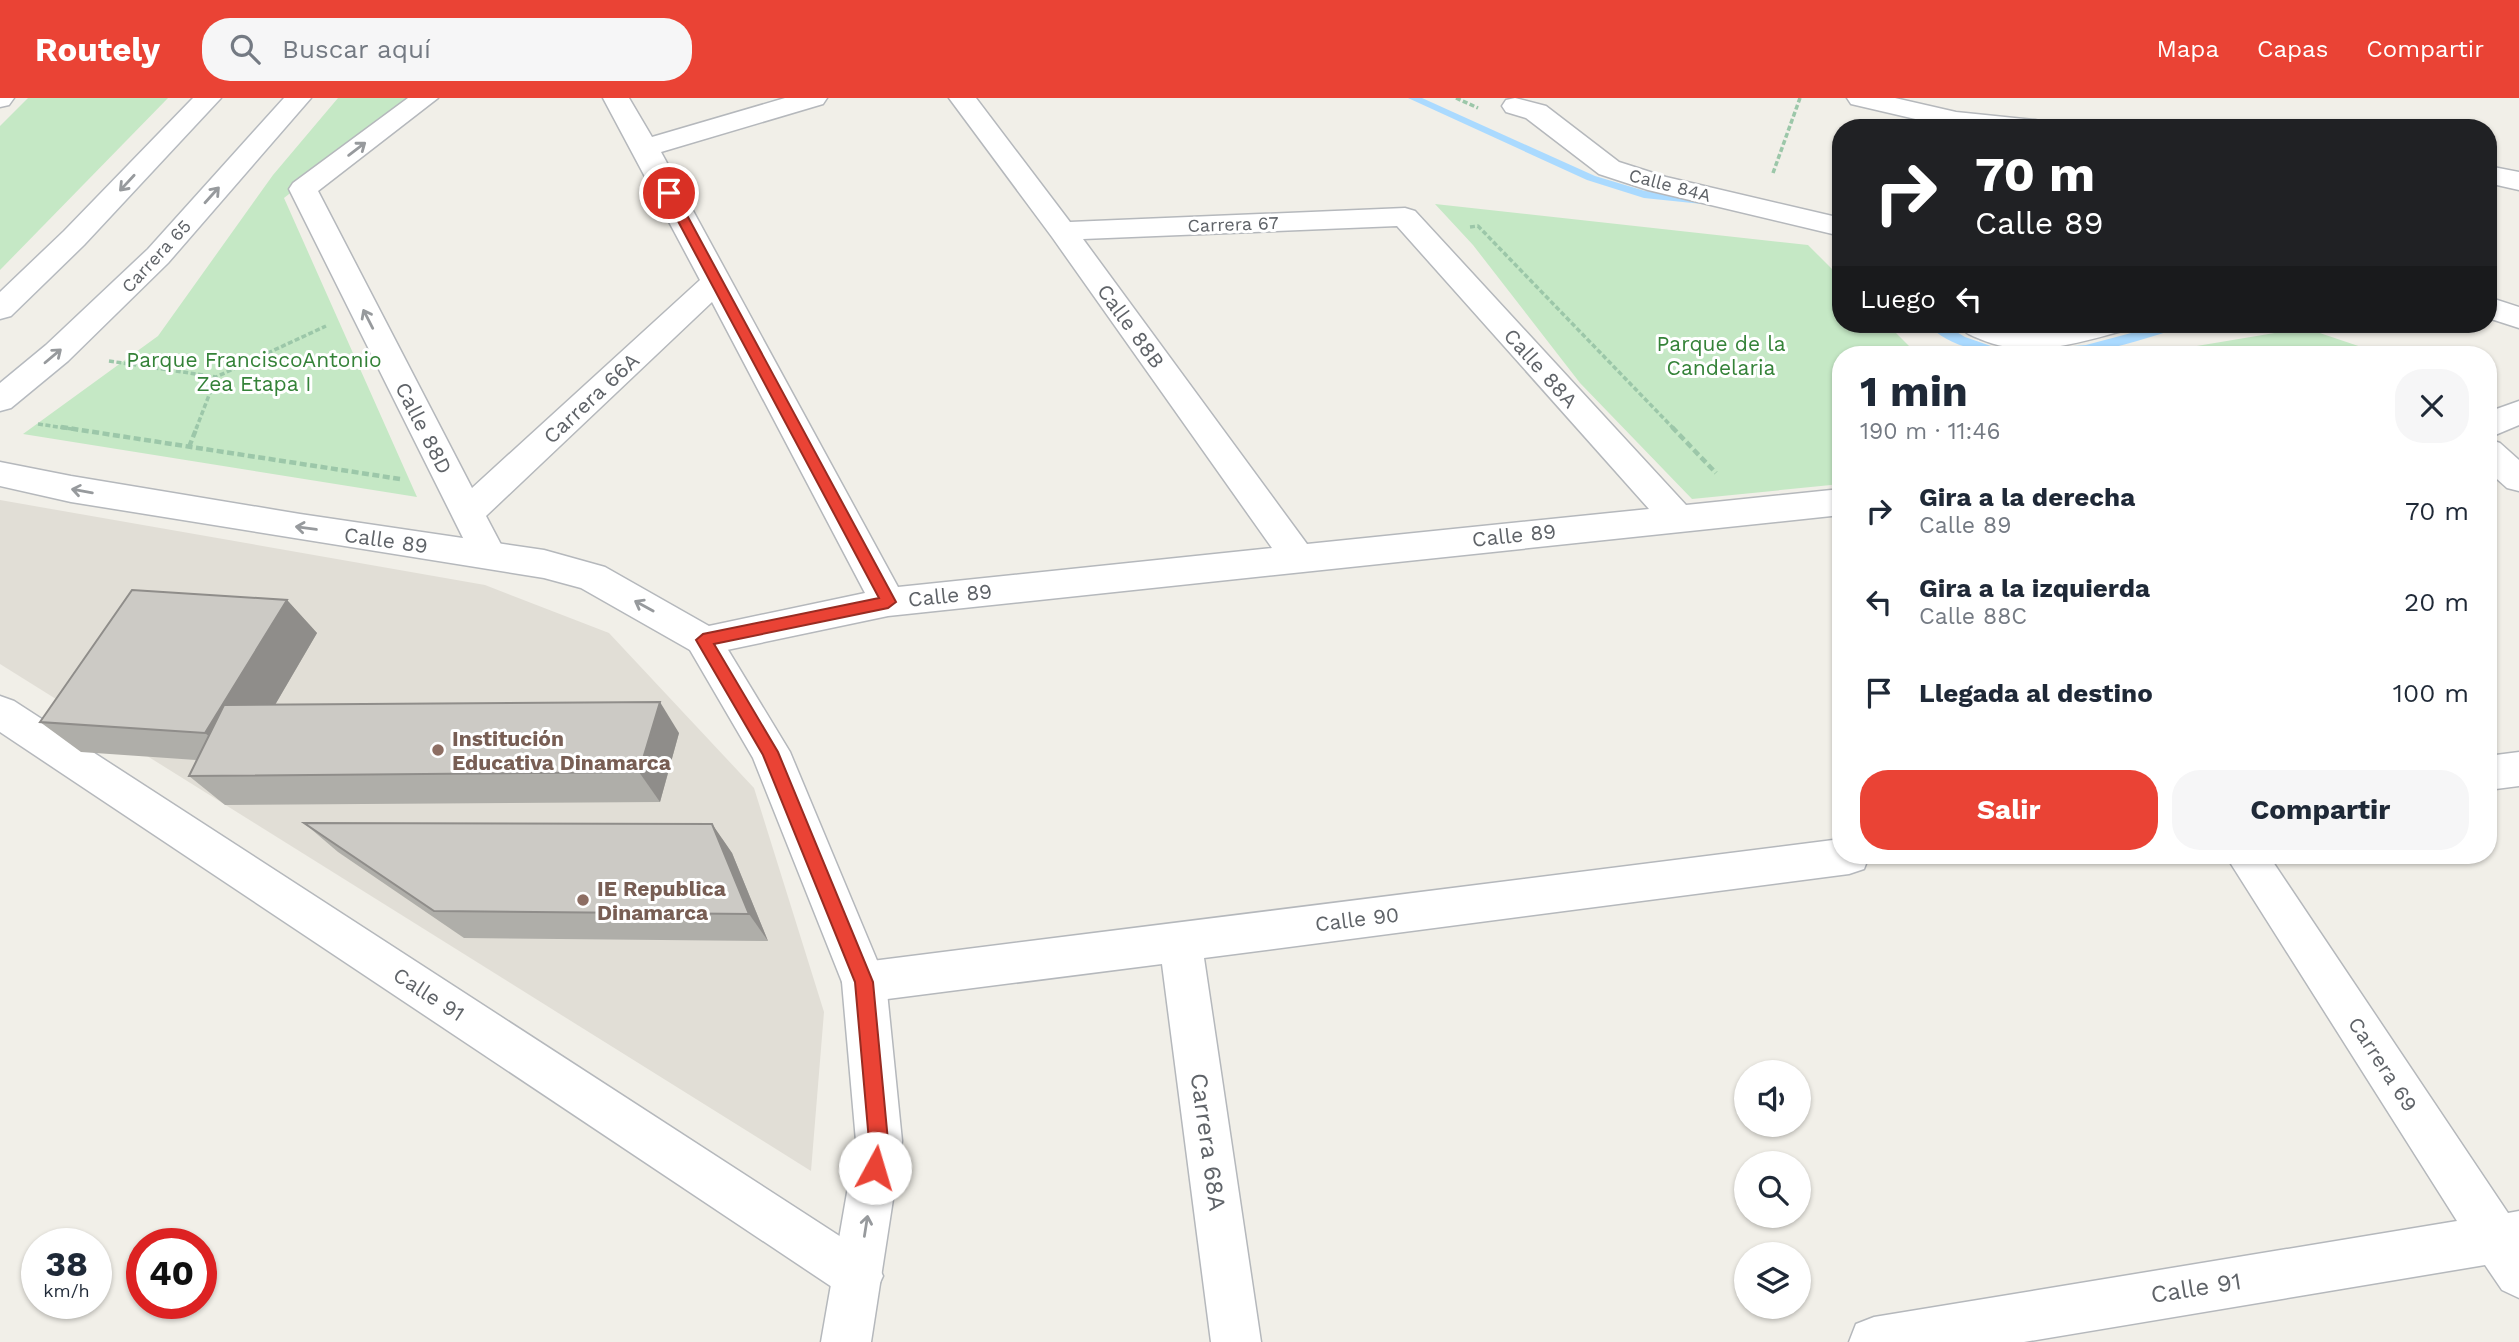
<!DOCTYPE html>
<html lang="es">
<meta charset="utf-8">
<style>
body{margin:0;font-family:"Work Sans",sans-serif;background:#f6f6f7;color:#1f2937;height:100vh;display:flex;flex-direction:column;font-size:26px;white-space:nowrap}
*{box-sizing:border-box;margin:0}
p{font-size:23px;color:#747a83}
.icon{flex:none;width:38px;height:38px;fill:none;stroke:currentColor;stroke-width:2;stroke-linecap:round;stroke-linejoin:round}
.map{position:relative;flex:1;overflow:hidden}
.sheet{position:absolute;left:1832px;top:248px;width:665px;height:518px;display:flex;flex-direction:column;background:#fff;border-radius:28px;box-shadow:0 2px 5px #0004}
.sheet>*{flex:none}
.hud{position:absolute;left:1832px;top:21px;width:665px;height:214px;border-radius:28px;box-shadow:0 2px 5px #0004;background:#202124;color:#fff;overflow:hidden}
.fabs{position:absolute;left:1734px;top:962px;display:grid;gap:14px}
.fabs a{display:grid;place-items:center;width:77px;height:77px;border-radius:50%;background:#fff;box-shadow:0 2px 5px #0004;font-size:35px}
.speed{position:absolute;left:21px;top:1130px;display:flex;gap:14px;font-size:35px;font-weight:700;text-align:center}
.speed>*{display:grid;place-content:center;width:91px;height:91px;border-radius:50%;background:#fff;box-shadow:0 2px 5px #0004;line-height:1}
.speed small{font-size:18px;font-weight:400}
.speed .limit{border:10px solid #d22;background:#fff;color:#111}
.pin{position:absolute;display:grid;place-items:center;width:60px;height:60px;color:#fff;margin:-30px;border:4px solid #fff;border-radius:50%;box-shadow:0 2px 7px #0007}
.me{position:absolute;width:77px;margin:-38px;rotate:6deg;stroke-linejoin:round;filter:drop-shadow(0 0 5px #0008)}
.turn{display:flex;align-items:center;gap:24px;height:147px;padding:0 28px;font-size:32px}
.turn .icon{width:91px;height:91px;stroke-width:2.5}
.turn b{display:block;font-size:49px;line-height:60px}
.then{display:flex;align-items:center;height:66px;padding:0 28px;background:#0003;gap:14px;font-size:26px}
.round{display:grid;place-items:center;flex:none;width:74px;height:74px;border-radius:28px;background:#f6f6f7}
.overview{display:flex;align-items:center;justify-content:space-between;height:119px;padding:0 28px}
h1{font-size:42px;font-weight:700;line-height:52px}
.action{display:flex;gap:14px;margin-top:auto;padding:14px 28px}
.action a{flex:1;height:80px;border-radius:28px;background:#ea4335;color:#fff;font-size:28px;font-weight:700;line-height:80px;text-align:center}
.action a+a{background:#f6f6f7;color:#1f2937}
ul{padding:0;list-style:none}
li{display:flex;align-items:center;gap:21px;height:91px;padding:0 28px}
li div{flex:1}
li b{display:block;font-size:26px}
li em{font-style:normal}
header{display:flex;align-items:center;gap:42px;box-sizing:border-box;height:98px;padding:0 35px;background:#ea4335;color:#fff}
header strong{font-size:33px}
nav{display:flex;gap:38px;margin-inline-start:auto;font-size:24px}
.search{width:490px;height:63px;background:#f6f6f7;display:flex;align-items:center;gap:18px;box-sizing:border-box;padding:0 24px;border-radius:28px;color:#747a83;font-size:26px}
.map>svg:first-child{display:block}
</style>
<header>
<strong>Routely</strong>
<div class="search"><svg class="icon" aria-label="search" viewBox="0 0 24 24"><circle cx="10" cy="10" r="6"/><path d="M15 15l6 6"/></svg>Buscar aquí</div>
<nav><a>Mapa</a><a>Capas</a><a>Compartir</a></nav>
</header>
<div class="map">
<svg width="2519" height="1244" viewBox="0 0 2519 1244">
<rect width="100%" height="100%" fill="#f1efe8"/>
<path fill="#e1ded6" d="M0 402 485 487 609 535 754 690 824 914 811 1073 0 566Z"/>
<g fill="#c5e8c5">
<path d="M28 0H168L0 172V28Z"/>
<path d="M338 0H409L284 100 417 399 23 336 158 238 273 77Z"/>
<path d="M1435 106 1808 147 1841 180V226H1887L1918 257H1923H1841V386L1692 401 1580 285 1473 147Z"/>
<path d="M2305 230 2385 257H2143Z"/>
</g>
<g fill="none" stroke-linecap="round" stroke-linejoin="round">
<g fill="#aadaff" fill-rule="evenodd">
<path d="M1408 0H1422L1595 78 1645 93 1702 98 1708 102 1702 106 1644 100 1587 82Z"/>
<path d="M1928 226H1943L1965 239 1991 248 2021 252 2086 247 2165 226H2184L2182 229C2151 239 2120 249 2088 255 2047 263 1955 261 1928 226Z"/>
</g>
<defs>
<g id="pedestrian">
<path d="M1515 0 1546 8 1619 64 1666 79 1841 120V138L1648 92 1599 76 1526 20 1506 14 1502 8 1506 2Z"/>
<path d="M2488 199 2519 209V230L2488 220Z"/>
<path d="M1959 226H2001L2010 230H2049L2069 226H2126L2122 233C2075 246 2027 261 1980 241 1970 237 1964 235 1959 226Z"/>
<path d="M2488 341 2500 345 2519 362V393L2507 390 2488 373Z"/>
</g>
<g id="minor">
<path d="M408 0H438L318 93 472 390 700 182 603 0H629L652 39 785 0H827L823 6 661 54 898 489 1272 450 1052 139 949 0H976L1070 124 1405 110 1415 113 1686 407 1841 391V417L888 518 703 557 690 552 685 542 690 532 865 495 712 204 486 418 506 456 500 466 488 469 476 466 289 91 293 85ZM1397 128 1649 411 1307 446 1083 141Z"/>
<path d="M1847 0H1895L1956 14 2035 22 2045 24 2048 30H1954L1851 6Z"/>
<path d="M2488 68 2519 74V92L2488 85Z"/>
<path d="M2519 303V327L2488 340V314Z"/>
<path d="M0 598 14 603 875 1161 883 1178 875 1195 858 1203 841 1195 0 634Z"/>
<path d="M2519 654V688L2488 692V658Z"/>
<path d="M1841 741V758H1869L1864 771 1849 776 1204 860 1261 1244H1211L1162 866 864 904 849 898 842 884 849 870 864 864Z"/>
<path d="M2226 758H2269L2508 1115 2519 1113V1200L2502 1192 2485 1167 2024 1244H1849L1856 1226 1874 1219 2457 1123Z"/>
</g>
<g id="tertiary">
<path d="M0 0H14L9 7 0 9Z"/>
<path d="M0 364 71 378 300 416 544 452 605 469 716 532 790 654 886 884 902 1043 871 1244H821L856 1043 842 884 753 660 690 552 581 490 544 480 71 404 0 388Z"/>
</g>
<g id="secondary">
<path d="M193 0H221L84 147 11 218 0 221V194L64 133Z"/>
<path d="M284 0H311L168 165 68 263 11 310 0 313V285L46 247 148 151Z"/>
</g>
</defs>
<use href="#pedestrian" stroke="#b5b8bc" stroke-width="3"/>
<use href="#minor" stroke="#b5b8bc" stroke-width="3"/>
<use href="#tertiary" stroke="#b5b8bc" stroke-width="3"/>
<use href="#secondary" stroke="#b6babf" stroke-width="3"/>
<g stroke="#9cc7a9" stroke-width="3.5" stroke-dasharray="5 2.5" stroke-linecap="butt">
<path d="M1456 0 1478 10"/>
<path d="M1773 75 1800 0"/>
<path d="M1470 129 1478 128 1674 331"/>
<path d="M109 263 216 279 326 228"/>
<path d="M38 326 72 331"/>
<path d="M196 331 216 279"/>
</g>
<g stroke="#9cc7a9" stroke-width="4.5" stroke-dasharray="7 3.5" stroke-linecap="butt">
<path d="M61 329 400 381"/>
<path d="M1672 329 1716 375"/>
<path d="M189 349 197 329"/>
</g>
<use href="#pedestrian" fill="#fff" fill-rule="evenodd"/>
<use href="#minor" fill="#fff" fill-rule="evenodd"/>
<use href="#tertiary" fill="#fff" fill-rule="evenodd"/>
<use href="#secondary" fill="#fff" fill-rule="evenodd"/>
</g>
<g fill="#afaea9">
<path d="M287 502 317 535 275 607 679 635 660 704 225 707 189 678 196 662 81 654 40 624Z"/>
<path d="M304 725 712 726 732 755 768 843 464 840 338 754Z"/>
</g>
<g fill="#8f8d8a">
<path d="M287 502 317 535 241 665 205 635Z"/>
<path d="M660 604 679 635 660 704 639 674Z"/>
<path d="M712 726 732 755 768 843 749 816Z"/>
</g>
<g fill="#cccac5" stroke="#8f8d8a" stroke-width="2">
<path d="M132 492 287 502 205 635 40 624Z"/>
<path d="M660 604 639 674 189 678 224 607Z"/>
<path d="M304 725 712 726 749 816 434 813Z"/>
</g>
<defs><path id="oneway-shaft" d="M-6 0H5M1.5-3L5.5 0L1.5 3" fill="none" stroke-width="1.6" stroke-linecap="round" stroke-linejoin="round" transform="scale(1.75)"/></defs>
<g stroke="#979a9d">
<use href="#oneway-shaft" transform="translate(357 51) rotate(-37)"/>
<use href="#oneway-shaft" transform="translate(127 85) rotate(133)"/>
<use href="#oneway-shaft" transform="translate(212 97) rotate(-48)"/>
<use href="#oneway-shaft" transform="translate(368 221) rotate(-117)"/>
<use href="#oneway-shaft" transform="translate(53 258) rotate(-40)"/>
<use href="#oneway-shaft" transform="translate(82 393) rotate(-170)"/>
<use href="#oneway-shaft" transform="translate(306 430) rotate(-172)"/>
<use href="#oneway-shaft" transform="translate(644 508) rotate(-151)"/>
<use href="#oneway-shaft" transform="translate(866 1128) rotate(-81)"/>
</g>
<path fill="#ea4335" stroke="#982c22" stroke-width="2" d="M669 91 675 95 896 504 888 510 714 546 778 654 873 884 888 1043 882 1077 875 1080 868 1077 865 1070 869 1043 855 884 763 657 696 542 703 536 879 500 663 95Z"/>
<g fill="#8d6e63" stroke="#fff" stroke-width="2.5">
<circle cx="438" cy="652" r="7"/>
<circle cx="583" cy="802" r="7"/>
</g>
<g text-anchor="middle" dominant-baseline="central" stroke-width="6" stroke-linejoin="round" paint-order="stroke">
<g font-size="18" fill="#5f6368" stroke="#fff">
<text transform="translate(1670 87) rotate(15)">Calle 84A</text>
<text transform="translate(1233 126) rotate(-2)">Carrera 67</text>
<text transform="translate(156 158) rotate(-47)">Carrera 65</text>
</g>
<g font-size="21" fill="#5f6368" stroke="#fff">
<text transform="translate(1131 228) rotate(54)">Calle 88B</text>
<text transform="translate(1541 270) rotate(48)">Calle 88A</text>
<text transform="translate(591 300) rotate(-43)">Carrera 66A</text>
<text transform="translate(424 330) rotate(63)">Calle 88D</text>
<text transform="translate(1514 437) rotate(-6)">Calle 89</text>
<text transform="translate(386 442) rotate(8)">Calle 89</text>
<text transform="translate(950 497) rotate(-6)">Calle 89</text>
<text transform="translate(1357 821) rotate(-7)">Calle 90</text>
<text transform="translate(429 896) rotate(33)">Calle 91</text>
<text transform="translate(2383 966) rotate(57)">Carrera 69</text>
</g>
<g font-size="21" fill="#348238" stroke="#fff">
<text x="1721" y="245">Parque de la<tspan x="1721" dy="24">Candelaria</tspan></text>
<text x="254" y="261">Parque FranciscoAntonio<tspan x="254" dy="24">Zea Etapa I</tspan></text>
</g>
<g font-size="21" font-weight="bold" fill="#785e54" stroke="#fff" text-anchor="start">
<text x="452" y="640">Institución<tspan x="452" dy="24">Educativa Dinamarca</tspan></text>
<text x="597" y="790">IE Republica<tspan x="597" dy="24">Dinamarca</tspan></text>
</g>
<g font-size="24" fill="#5f6368" stroke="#fff">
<text transform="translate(1208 1044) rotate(82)">Carrera 68A</text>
<text transform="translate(2196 1190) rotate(-9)">Calle 91</text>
</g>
</g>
</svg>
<div class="fabs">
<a><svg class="icon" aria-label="sound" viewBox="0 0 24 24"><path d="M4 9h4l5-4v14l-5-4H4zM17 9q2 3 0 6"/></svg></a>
<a><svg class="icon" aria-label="search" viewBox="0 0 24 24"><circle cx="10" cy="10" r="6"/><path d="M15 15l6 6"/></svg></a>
<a><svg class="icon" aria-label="layers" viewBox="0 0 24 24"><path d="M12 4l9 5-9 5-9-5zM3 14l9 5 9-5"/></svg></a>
</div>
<div class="speed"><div>38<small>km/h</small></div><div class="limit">40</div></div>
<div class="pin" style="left:669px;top:95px;background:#d93025"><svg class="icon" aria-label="arrive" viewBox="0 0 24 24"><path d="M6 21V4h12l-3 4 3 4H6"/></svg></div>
<svg class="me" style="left:875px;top:1070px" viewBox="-20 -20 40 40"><circle r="19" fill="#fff"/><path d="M0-13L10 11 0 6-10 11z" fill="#ea4335"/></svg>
<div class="hud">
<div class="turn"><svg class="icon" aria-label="right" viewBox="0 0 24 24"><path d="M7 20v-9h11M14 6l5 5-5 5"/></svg><div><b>70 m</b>Calle 89</div></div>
<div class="then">Luego<svg class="icon" aria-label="left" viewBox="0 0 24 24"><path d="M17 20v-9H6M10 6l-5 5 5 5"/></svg></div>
</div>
<section class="sheet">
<div class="overview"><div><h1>1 min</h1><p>190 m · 11:46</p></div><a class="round"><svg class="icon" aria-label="close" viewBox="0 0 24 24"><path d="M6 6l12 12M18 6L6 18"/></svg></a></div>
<ul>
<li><svg class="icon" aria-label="right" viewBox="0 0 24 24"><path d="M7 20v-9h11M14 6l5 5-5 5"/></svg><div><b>Gira a la derecha</b><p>Calle 89</p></div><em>70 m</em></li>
<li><svg class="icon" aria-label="left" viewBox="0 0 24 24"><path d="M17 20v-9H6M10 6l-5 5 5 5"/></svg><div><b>Gira a la izquierda</b><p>Calle 88C</p></div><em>20 m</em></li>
<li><svg class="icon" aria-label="arrive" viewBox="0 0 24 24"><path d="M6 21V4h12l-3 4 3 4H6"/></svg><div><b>Llegada al destino</b></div><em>100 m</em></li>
</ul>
<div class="action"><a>Salir</a><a>Compartir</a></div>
</section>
</div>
